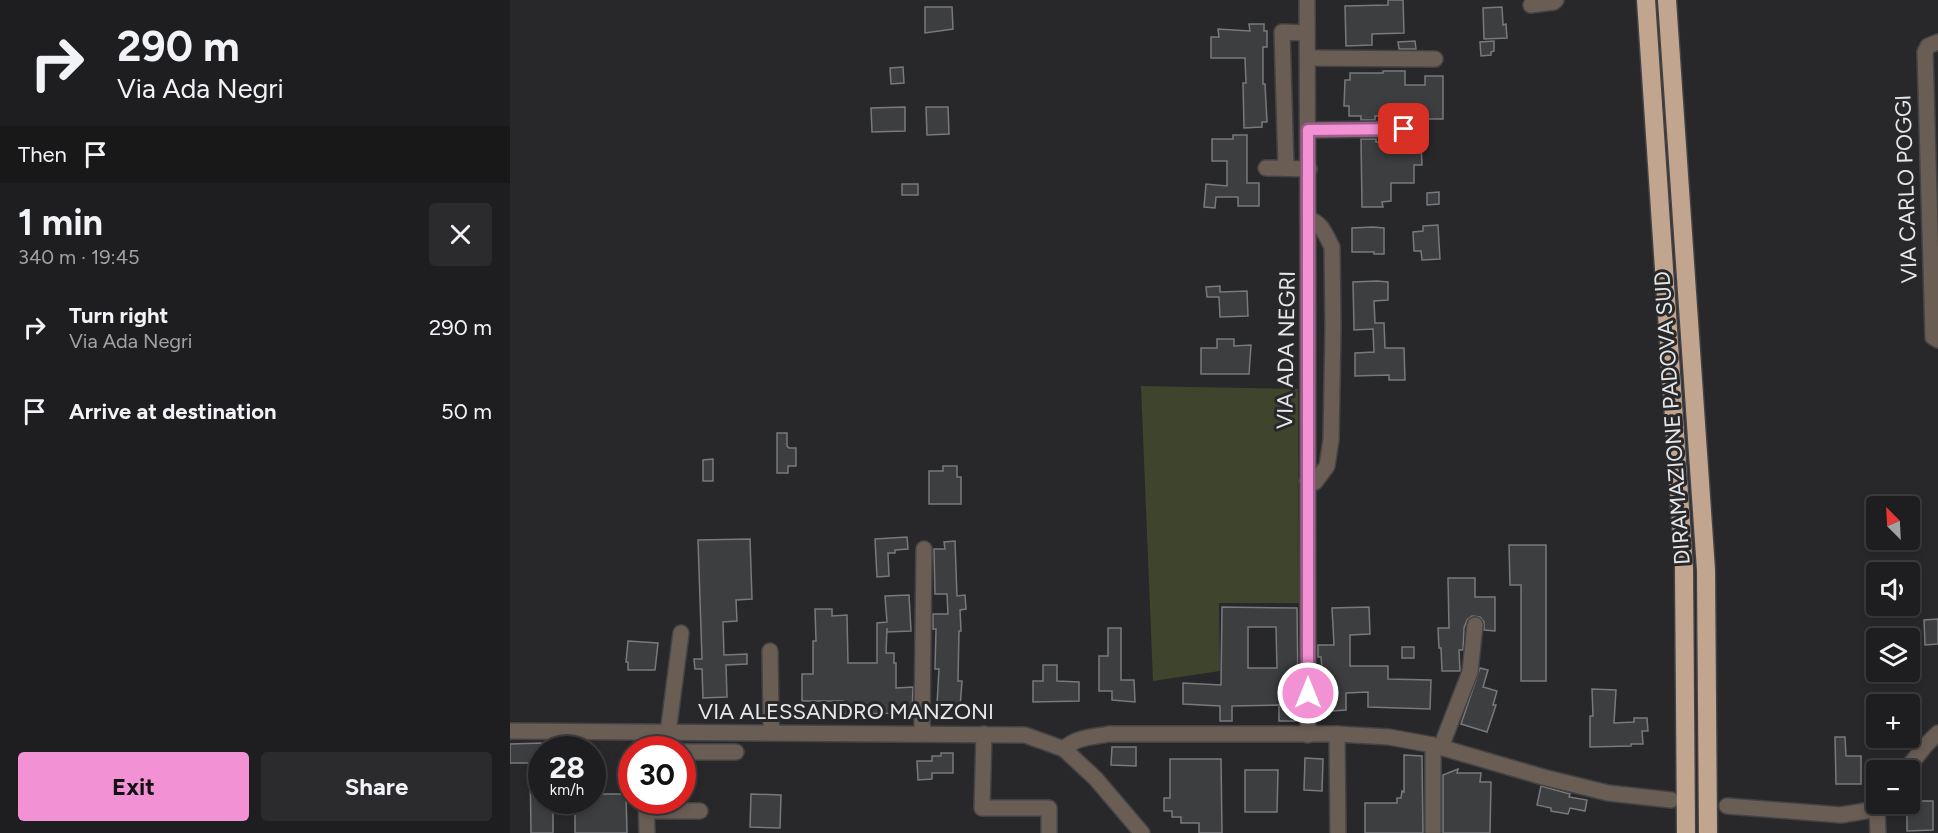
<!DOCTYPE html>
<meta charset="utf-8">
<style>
body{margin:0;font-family:Figtree,sans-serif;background:#2b2b2d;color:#f1f3f6;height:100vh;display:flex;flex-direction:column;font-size:22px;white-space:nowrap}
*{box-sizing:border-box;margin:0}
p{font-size:20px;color:#a1a2a5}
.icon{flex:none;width:33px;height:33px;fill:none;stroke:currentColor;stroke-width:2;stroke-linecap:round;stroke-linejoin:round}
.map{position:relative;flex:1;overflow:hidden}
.details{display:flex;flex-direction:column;background:#1e1e20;width:510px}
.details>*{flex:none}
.banner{background:#1e1e20;color:#f1f3f6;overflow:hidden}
.needle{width:39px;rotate:336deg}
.controls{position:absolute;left:1356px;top:496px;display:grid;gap:12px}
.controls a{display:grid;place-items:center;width:54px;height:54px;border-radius:6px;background:#1e1e20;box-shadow:0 3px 9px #0003,0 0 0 2px #3c3c3e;font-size:30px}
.speed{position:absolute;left:18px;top:736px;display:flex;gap:12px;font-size:30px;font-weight:700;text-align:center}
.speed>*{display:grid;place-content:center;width:78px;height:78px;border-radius:50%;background:#1e1e20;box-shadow:0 3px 9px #0003,0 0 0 2px #3c3c3e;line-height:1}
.speed small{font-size:15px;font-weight:400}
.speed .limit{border:9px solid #d22;background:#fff;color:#111}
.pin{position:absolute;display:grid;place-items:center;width:51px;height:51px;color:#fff;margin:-26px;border-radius:12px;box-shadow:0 3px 9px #0006}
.me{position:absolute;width:66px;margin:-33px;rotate:0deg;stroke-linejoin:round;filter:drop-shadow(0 0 4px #0008)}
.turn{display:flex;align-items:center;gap:21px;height:126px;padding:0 18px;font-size:27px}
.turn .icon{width:78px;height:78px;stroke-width:2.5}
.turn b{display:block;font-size:42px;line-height:51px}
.then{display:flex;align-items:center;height:57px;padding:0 18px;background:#0003;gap:12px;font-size:22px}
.round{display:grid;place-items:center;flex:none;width:63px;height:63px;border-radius:6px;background:#2b2b2d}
.head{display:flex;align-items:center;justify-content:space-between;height:102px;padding:0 18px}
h1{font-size:36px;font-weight:700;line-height:45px}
.action{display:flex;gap:12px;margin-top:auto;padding:12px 18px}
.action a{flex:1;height:69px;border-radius:6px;background:#f391d5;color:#111;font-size:24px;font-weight:700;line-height:69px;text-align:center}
.action a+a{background:#2b2b2d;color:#f1f3f6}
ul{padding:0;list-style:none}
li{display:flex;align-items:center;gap:18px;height:84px;padding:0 18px}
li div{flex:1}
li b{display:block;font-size:22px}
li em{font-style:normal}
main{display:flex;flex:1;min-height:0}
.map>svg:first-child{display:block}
</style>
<main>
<section class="details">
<div class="banner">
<div class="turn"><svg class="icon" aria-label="right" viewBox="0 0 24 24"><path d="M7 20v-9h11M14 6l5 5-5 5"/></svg><div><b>290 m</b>Via Ada Negri</div></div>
<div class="then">Then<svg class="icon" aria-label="arrive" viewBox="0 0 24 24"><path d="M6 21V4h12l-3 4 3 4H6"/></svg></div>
</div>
<div class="head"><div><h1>1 min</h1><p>340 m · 19:45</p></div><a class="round"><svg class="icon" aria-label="close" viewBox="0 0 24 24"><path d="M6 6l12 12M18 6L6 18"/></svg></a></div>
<ul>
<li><svg class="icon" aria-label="right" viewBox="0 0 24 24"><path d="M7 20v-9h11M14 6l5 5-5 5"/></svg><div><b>Turn right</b><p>Via Ada Negri</p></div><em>290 m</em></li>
<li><svg class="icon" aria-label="arrive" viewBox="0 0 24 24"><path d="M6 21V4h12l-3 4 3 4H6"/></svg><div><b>Arrive at destination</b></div><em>50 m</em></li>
</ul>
<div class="action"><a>Exit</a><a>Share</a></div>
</section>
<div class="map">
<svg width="1428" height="833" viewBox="0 0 1428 833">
<rect width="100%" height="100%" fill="#28282b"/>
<path fill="#3f442c" d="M631 386 788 389 789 603H709L710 671 643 681Z"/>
<g fill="#3d3e40" stroke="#78797c" stroke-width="1.5" fill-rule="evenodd">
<path d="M878 0H893L894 33 862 34V45L836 46 835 6 878 5Z"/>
<path d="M415 7H442L443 29 415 33Z"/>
<path d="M992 7 993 25 996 24 997 38 974 39 973 8Z"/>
<path d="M739 24H754V31H757V47H753V84H755L757 122H752V127L734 128 733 83H736L735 58H701V37H709L708 29 740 31Z"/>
<path d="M905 41 906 49H889L888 42Z"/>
<path d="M984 41V51L981 52V55L971 56 970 42Z"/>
<path d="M393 67 394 83 381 84 380 68Z"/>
<path d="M873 71H895V85H915V76H933V119H915V111H895V116H865V120H851V116H839V106H834L835 80H840V73H873Z"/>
<path d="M395 107V131L362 132 361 108Z"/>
<path d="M416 107H438L439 134 417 135Z"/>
<path d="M723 135H737V183H749V206H728V197H706L705 208 694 207 696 184 717 186V161H702V139H723Z"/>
<path d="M851 139H866V142H911L912 165H904V183H881V201L872 202 873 207H852Z"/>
<rect x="392" y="184" width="16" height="11"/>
<path d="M929 192V204L917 205V193Z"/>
<path d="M928 225 930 259 912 260 911 251H904L903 232 913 231V226Z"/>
<path d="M863 227 874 228V254H864V252H842V228Z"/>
<path d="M867 281 878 282V300L864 301 865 323H874L875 348H894L895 380H879V375L845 376V353L864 352 863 329 844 330 843 282Z"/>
<path d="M710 286V292L737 291 738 316 710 317 709 297H697L696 287Z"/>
<path d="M707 339H724V346L741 345 739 374H691V348H707Z"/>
<path d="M267 433H277V446L279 448H286V466H278V473H267Z"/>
<path d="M203 459V481H193V460Z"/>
<path d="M433 466H447V477H451V504H419V471H433Z"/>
<path d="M397 537 398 549 385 550V553H378L379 576 367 577 365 539Z"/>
<path d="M240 539 242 599 226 600 227 621 213 622 214 655 237 654V664L216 665 217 697 193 698 192 669H185L184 659H192L188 540Z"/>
<path d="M445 541 447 596 455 595 456 609 450 610 451 631H449L448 681H452L450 707 427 704 429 669H425L426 629H423V614H438L437 594H425L424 549H435L434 542Z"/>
<path d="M999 545H1036V681H1011V585H1000Z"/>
<path d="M938 578H965V597H985V631L974 630V622L970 617 962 616 957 620 954 628 953 650H949L950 671H932L931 648H929L928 628H939Z"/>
<path d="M399 595 401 631 377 632V628L376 653H384V663H386V688L403 687 402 713 333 714V701H292V674H303V641H306L305 609H322V616L337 615 338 663H367V623L377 622 375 596Z"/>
<path d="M712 607 787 608 788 690H785V721H769V705L722 706V721H710V706L673 704V683L711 685ZM738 627H766L767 668H738Z"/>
<path d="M859 607 860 634 840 635V666H878V679L921 680 920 709 858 707V692L836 693V710L809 712 808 680H813L811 657H808V645H824L822 608Z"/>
<path d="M1428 619V644L1415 645 1414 620Z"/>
<path d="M598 628H611V680H624L625 702 602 700V691H589V656H598Z"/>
<path d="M118 641 148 643 145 670H118V662H116Z"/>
<rect x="892" y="647" width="12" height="11"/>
<path d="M533 665H547V681L569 682V701L523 702V681H533Z"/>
<path d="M970 668 978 670 973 687 987 691 983 705H986L977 732 951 724Z"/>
<path d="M1082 689 1106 690 1104 723 1124 722V718H1137L1138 731H1132L1133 744H1121V746L1080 747V716H1083Z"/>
<path d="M1325 737H1335L1336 756H1351V784H1326Z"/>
<path d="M32 743V801H43V833H21L20 763H0V744Z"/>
<path d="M602 747H626V766L601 765Z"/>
<path d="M431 753H443V773H422V779L408 780 407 761H422V756H431Z"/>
<path d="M894 755 912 756 913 833H855V803H887V798H891L892 791 894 792Z"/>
<path d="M795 758 813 759 812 791 794 790Z"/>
<path d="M660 759H711L712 833H689V823H671V817H662V811H654V798H660Z"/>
<path d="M948 769 947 773H971L970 782H981L980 833H933V775Z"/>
<path d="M735 770H768L767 812H735Z"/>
<path d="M1031 786 1060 794 1059 797 1077 800 1075 811 1060 808 1058 814 1041 811V808L1027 805Z"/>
<path d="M82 794H116L117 833H65V801H82Z"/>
<path d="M241 794 271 795 270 828 240 827Z"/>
<path d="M1400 801H1423V830L1397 831V804H1400Z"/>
</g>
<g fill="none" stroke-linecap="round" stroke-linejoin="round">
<defs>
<g id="minor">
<path d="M797 0C799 245 797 490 798 735"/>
<path d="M1021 5 1044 2 1046 0"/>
<path d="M1428 42 1418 46 1415 52 1423 337 1428 340"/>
<path d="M798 58 925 59"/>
<path d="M798 130 893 129"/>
<path d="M756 168 799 169"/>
<path d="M776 168 772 32 797 33"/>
<path d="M797 481 805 482 817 466 821 440 823 328 822 247C816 236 812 223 799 219"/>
<path d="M260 651 261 723 263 733"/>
<path d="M0 731 515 735 554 749 586 779 632 833"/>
<path d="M136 733V750"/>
<path d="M158 733 171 633"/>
<path d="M414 733 412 724 414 549"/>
<path d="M474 734 472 808H539V833"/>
<path d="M827 734 828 833"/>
<path d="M931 747 960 672 965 625"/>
<path d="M554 749C565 737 584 737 599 734H827L879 737 923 745 1033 777 1098 793 1161 800"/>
<path d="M172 752H226"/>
<path d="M1395 771 1415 746 1428 733"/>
<path d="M136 801 137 833"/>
<path d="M1217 806 1331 815 1367 809"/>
<path d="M137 811H190"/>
<path d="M923 833V745"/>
<path d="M1368 833 1367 809 1370 804"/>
</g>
<g id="highway">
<path d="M1136 0 1174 568 1176 833"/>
<path d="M1157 0 1196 570 1198 833"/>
</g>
</defs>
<use href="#minor" stroke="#434346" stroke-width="18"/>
<use href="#highway" stroke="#434346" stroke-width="21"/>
<use href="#minor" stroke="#695d54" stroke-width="15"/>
<use href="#highway" stroke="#c2a58e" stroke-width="18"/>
</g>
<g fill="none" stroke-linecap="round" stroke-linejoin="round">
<defs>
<path id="route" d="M798 693V130L894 129"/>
</defs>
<use href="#route" stroke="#9e5e8a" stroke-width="15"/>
<use href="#route" stroke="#f391d5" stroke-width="10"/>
</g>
<g text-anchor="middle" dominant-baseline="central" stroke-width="6" stroke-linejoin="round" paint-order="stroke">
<g font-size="22" fill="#e6e7e9" stroke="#28282b">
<text transform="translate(1396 189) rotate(-92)">VIA CARLO POGGI</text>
<text transform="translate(776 350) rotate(-89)">VIA ADA NEGRI</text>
<text transform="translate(1162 418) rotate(-94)">DIRAMAZIONE PADOVA SUD</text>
<text x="336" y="711">VIA ALESSANDRO MANZONI</text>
</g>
</g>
</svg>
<div class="controls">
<a><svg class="needle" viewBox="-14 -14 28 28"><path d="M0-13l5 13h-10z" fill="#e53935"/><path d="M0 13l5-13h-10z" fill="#a1a2a5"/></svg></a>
<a><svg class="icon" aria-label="sound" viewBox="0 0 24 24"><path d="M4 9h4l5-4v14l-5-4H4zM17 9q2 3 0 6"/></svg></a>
<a><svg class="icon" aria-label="layers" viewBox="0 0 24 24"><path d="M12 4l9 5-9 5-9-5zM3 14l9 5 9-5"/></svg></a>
<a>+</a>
<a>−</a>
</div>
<div class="speed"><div>28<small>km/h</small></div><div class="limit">30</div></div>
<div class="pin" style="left:894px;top:129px;background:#d93025"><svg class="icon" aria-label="arrive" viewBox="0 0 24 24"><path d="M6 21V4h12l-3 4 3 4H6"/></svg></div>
<svg class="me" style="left:798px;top:693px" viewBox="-20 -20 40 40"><circle r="17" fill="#f391d5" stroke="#fff" stroke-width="3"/><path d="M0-11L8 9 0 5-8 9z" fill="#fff"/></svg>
</div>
</main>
